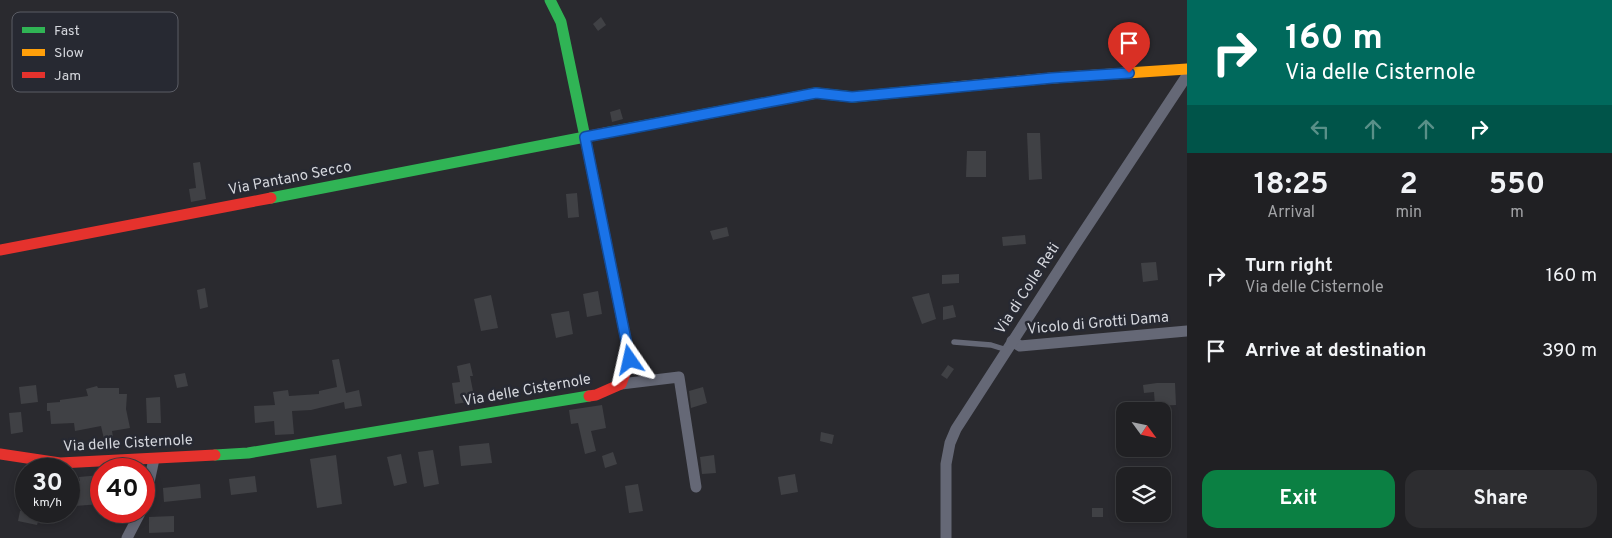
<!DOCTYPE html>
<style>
body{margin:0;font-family:Overpass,sans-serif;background:#2d2d30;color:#f1f3f6;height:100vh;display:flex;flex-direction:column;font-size:19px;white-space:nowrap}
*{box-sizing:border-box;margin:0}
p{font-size:16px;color:#a2a3a6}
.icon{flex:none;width:28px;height:28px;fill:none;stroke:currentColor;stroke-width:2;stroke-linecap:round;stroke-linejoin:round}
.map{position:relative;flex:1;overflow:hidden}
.details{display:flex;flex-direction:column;background:#202023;width:425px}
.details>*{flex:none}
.hud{background:#00695c;color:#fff;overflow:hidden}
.needle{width:32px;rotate:123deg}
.buttons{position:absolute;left:1116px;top:402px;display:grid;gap:10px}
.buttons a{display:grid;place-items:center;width:55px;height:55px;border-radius:10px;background:#202023;box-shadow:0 2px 8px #0003,0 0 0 1px #3d3e41;font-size:25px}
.speed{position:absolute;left:15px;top:458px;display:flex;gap:10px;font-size:25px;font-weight:700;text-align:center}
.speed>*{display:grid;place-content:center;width:65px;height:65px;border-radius:50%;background:#202023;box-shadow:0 2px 8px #0003,0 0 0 1px #3d3e41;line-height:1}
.speed small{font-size:12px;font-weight:400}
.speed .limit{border:8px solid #d22;background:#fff;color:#111}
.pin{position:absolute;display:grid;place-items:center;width:42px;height:42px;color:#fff;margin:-51px -21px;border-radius:50% 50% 50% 0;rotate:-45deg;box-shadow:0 0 5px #0007}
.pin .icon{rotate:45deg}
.me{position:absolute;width:55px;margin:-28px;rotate:349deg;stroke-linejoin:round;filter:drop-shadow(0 0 4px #0008)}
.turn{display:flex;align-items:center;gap:18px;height:105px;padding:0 15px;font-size:22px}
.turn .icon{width:65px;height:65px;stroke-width:2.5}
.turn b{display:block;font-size:35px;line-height:42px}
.lanes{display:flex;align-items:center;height:48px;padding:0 15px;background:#0003;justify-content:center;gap:25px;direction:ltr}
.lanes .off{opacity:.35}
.eta{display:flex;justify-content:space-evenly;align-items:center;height:85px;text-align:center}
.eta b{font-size:30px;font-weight:700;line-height:35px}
.button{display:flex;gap:10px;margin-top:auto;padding:10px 15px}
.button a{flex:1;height:58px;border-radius:15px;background:#0b8043;color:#fff;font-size:20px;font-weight:700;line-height:58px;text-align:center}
.button a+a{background:#2d2d30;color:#f1f3f6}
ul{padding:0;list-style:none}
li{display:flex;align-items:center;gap:15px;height:75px;padding:0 15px}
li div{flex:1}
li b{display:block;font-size:19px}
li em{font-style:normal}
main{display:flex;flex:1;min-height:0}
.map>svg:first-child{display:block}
</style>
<main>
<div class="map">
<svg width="1187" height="538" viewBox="0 0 1187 538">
<rect width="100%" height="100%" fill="#2a2a2f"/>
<g fill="#404145">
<path d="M601 17 606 25 598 31 593 24Z"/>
<path d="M620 109 623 119 612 122 610 112Z"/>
<path d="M1027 133H1040L1042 179 1029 180Z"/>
<path d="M967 151H986V177H966Z"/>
<path d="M200 162 206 199 191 202 189 189 196 188 193 163Z"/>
<path d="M577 193 579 217 568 218 566 194Z"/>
<path d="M727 227 729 236 713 240 710 231Z"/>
<path d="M1025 235 1026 244 1003 246 1002 237Z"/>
<path d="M1156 262 1158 280 1143 282 1141 263Z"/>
<path d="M959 274V283L942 284V275Z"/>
<path d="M205 288 208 307 200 309 197 290Z"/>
<path d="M598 291 602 314 587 317 583 294Z"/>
<path d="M929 293 936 319 922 324 912 297Z"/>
<path d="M491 295 498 328 481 331 474 299Z"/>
<path d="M953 305 956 317 943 320V307Z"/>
<path d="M569 311 573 334 556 338 551 314Z"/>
<path d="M339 359 346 393 359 390 362 406 345 409 344 402 311 410 292 411 294 434 275 435 274 421 255 423 254 406 275 405 273 392 288 390 289 396 319 394V391L337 387 332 360Z"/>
<path d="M470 363 473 376H470L475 401 455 404 452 383 460 382 457 366Z"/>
<path d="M948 365 954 369 947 379 941 375Z"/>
<path d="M185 373 188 386 177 388 174 375Z"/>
<path d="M1157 383H1175L1176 405 1155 406 1154 392 1144 393 1143 385Z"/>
<path d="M36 385 38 402 21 404 19 387Z"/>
<path d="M97 386 98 388H119V394H127L126 409 130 428 112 431 113 437 104 439 101 426 75 431 74 423 51 424 50 411H47V403L60 402V400L88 396 86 389Z"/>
<path d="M703 387 707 403 691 408 689 391Z"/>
<path d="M160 397 161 423H147L146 398Z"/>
<path d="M602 405 606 428 591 431 596 451 585 454 578 423 571 424 569 410Z"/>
<path d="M21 412 23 432 11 434 9 413Z"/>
<path d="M821 432 834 435 832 444 820 441Z"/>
<path d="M489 443 492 463 461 466 459 446Z"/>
<path d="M433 450 439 484 424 487 418 452Z"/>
<path d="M613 452 617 464 605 468 602 456Z"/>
<path d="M401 454 407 483 394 486 387 457Z"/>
<path d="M336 455 342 504 317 508 310 459Z"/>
<path d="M714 455 716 473 702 474 700 457Z"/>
<path d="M795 474 798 492 781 495 778 477Z"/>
<path d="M101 475V504L75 506 73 481H80L79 477Z"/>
<path d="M255 476 257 492 231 495 229 479Z"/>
<path d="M200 484 201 498 164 502 163 488Z"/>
<path d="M638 484 643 511 629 513 625 486Z"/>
<rect x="1092" y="508" width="11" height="9"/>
<path d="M20 511H41L37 525 18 521Z"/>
<path d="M174 516V532L149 533V517Z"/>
</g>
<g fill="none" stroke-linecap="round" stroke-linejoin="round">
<path stroke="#656876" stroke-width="5.5" d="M954 342 991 345 1007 350"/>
<g stroke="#656876" stroke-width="11">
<path d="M1012 341 1020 346 1187 331"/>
<path d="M621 384 679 377 696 487"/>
<path d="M144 505 154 459"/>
<path d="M127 538 141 511"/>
<path d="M946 538V464L950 443 956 429 1073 248 1186 77 1187 72"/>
</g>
<g stroke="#30b455" stroke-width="11">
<path d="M605 133 816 93 853 97 955 87"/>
<path d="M271 198 585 137 561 22 550 0"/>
<path d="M215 455 248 453 589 396"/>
</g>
<path stroke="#ff9f0a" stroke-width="11" d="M955 87 1052 78 1187 69"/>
<g stroke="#e5322d" stroke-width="11">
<path d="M0 250 271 198"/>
<path d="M589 396 596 395 621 384 630 360 585 137 605 133"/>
<path d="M0 454 60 463 215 455"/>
</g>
</g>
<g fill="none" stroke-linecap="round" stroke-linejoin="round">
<defs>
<path id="route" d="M630 360 585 137 816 93 852 97 1052 78 1129 73"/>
</defs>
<use href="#route" stroke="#114b97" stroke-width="12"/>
<use href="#route" stroke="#1a73e8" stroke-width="9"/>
</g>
<g text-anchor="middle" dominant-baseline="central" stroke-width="5" stroke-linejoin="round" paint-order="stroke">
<g font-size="15" fill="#d4d6dc" stroke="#272932">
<text transform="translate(290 179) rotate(-11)">Via Pantano Secco</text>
<text transform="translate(1028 289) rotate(-57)">Via di Colle Reti</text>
<text transform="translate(1098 324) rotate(-5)">Vicolo di Grotti Dama</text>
<text transform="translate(527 391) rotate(-10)">Via delle Cisternole</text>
<text transform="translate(128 444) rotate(-3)">Via delle Cisternole</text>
</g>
</g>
<rect x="12" y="12" width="166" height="80" rx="8" fill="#272932" stroke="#5b5d65" stroke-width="1"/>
<rect x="22" y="27" width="23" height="6" fill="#30b455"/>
<rect x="22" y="49" width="23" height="7" fill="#ff9f0a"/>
<rect x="22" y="72" width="23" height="6" fill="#e5322d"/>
<g font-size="14" fill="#d4d6dc">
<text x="54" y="35">Fast</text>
<text x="54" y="57">Slow</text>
<text x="54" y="80">Jam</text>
</g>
</svg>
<div class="buttons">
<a><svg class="needle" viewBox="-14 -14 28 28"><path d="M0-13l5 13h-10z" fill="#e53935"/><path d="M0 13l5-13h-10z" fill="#a2a3a6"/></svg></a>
<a><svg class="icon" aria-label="layers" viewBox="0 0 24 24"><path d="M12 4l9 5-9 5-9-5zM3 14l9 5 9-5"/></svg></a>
</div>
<div class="speed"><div>30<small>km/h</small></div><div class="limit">40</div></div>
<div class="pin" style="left:1129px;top:73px;background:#d93025"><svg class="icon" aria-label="arrive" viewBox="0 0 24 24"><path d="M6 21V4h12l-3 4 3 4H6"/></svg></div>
<svg class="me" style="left:630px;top:360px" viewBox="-20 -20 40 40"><path d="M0-17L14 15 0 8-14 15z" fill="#1a73e8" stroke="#fff" stroke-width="4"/></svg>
</div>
<section class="details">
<div class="hud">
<div class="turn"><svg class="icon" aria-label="right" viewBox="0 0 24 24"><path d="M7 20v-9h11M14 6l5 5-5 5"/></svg><div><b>160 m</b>Via delle Cisternole</div></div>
<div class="lanes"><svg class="icon off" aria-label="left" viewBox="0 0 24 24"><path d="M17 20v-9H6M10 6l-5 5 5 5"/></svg><svg class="icon off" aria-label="ahead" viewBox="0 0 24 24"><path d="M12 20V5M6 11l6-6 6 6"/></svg><svg class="icon off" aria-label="ahead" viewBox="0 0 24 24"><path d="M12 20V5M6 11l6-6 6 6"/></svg><svg class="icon" aria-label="right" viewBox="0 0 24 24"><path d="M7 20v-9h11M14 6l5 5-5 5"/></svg></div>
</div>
<div class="eta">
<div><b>18:25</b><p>Arrival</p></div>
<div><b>2</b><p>min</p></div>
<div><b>550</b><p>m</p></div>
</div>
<ul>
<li><svg class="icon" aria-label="right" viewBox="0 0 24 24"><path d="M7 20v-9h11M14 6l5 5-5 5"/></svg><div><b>Turn right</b><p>Via delle Cisternole</p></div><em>160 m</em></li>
<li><svg class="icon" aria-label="arrive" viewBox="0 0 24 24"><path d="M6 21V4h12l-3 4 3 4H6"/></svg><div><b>Arrive at destination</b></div><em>390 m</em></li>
</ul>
<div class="button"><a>Exit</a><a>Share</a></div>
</section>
</main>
